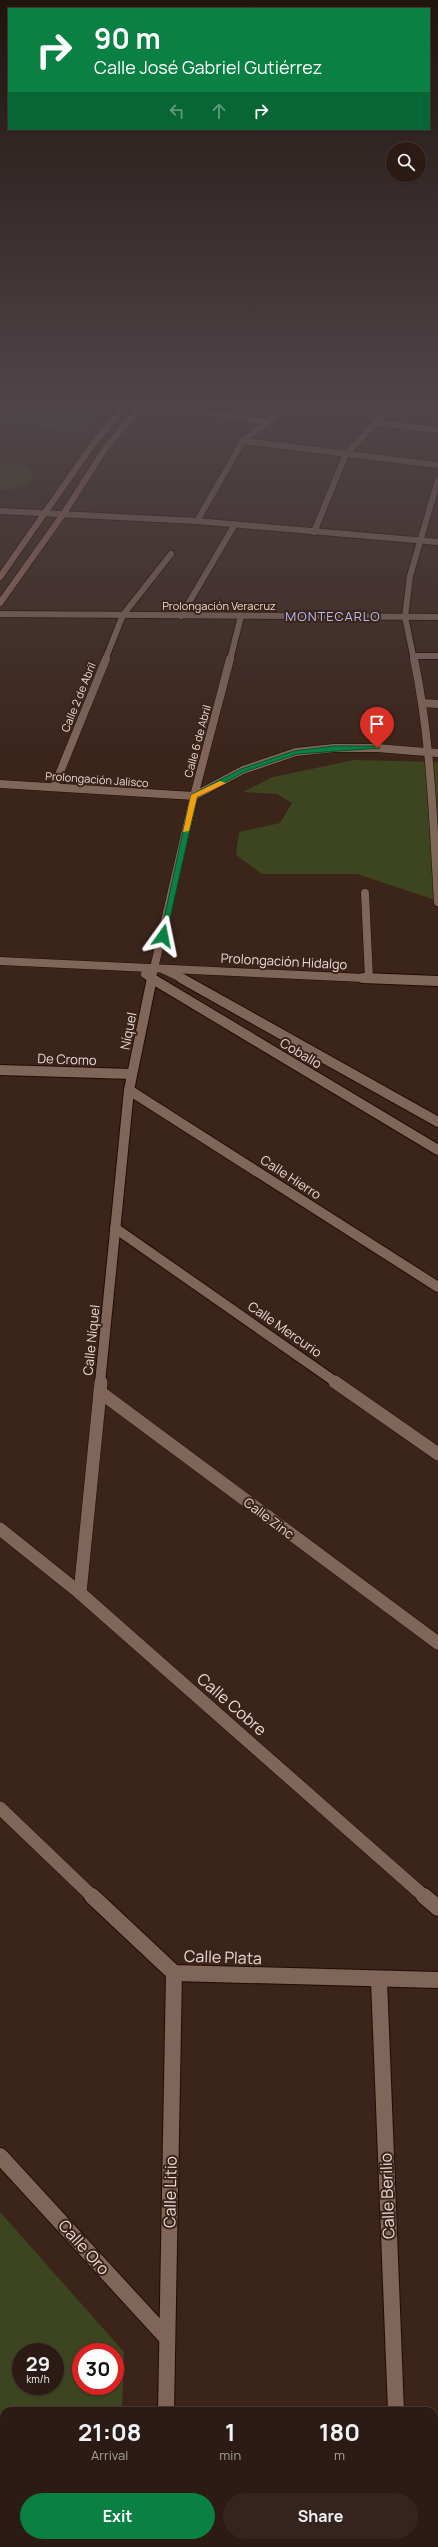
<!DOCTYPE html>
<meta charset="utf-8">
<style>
body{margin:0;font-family:Manrope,sans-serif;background:#34241d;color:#f1f3f6;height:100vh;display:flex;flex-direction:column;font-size:15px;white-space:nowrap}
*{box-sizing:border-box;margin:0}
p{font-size:13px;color:#a6a1a0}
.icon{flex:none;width:22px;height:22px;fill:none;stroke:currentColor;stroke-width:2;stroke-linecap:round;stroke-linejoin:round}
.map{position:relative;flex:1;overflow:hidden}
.panel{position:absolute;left:0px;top:2407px;width:438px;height:140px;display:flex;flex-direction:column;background:#2c1b14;border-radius:12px 12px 0 0;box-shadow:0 1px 3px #0004,0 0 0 1px #483934}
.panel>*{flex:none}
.top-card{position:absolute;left:8px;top:8px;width:422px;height:122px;border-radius:0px;box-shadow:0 1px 3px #0004,0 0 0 1px #483934;background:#0b8043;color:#fff;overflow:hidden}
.fabs{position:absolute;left:386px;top:142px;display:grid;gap:8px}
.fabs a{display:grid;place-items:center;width:40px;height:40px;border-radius:50%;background:#2c1b14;box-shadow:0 1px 3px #0004,0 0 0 1px #483934;font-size:20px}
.speed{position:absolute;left:12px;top:2343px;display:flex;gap:8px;font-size:20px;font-weight:700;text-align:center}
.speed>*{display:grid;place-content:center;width:52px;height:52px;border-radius:50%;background:#2c1b14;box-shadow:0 1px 3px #0004,0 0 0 1px #483934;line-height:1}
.speed small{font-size:10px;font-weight:400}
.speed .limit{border:6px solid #d22;background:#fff;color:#111}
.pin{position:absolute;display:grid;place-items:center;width:34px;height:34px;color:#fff;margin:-41px -17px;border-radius:50% 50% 50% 0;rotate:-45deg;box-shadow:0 0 4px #0007}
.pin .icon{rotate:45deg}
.me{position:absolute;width:44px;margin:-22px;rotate:12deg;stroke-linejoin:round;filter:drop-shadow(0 0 3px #0008)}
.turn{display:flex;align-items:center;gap:14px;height:84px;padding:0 20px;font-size:18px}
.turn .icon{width:52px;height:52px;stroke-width:2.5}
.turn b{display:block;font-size:28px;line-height:34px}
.lanes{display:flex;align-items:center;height:38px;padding:0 20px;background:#0003;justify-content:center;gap:20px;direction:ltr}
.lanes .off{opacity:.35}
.eta{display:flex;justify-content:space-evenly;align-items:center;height:68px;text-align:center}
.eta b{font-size:24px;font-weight:700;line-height:28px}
.cta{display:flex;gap:8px;margin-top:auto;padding:8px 20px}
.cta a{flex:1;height:46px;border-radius:24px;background:#0b8043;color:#fff;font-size:16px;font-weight:700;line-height:46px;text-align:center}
.cta a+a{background:#34241d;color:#f1f3f6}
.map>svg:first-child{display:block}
</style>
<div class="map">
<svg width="438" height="2547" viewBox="0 0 438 2547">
<rect width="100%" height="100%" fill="#3b241a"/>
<g fill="#3c4520" fill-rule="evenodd">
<path d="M14 408H106L84 430 0 426V421Z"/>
<path d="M0 463C13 462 27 463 34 475 29 488 12 489 0 490Z"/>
<path d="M354 760 438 762V901L357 874H262L236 855 239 832 280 823 292 803 277 794 243 792 273 777Z"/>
<path d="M0 2212 124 2352 122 2411H4V2543H118V2547H0ZM21 2352H55V2386H21ZM81 2352H115V2386H81Z"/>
</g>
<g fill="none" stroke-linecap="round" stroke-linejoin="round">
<g stroke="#001829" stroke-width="10">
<path d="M218 2543 231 2547"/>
<path d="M197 2547 212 2543"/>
</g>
<defs>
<path id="pedestrian-far1" d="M152 979V977"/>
<g id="pedestrian">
<path d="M0 1070 132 1074"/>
<path d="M129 1090 152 978"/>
</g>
<g id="minor-far4">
<path d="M178 408 268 422"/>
<path d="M377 423 438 430"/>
<path d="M243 441 438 465"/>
<path d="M0 511 197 521 438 542"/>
<path d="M197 521 243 441 285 408"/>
<path d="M314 532 346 454 390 408"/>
<path d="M0 614 438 617"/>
<path d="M181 616 235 524"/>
<path d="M413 656H438"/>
<path d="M105 660 123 615 171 554"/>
<path d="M230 660 241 616"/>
<path d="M414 660 405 617 410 576 438 480"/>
</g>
<g id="minor-far3">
<path d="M414 659C431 739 433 820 438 902"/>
<path d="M423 703 438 704"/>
<path d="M0 784 194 796 243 770 296 752 334 748H377L438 753"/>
<path d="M54 787 106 659"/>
<path d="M365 893 369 978"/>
<path d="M0 961 385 979"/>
<path d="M164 970 183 979"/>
<path d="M145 974 153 979"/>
<path d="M152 977 194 796 230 659"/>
</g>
<g id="minor-far2">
<path d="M151 978 438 1150"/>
<path d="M181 978 438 1122"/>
<path d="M363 978 438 981"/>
<path d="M115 1228 337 1383"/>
<path d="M100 1383 129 1090 438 1287"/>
</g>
<g id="minor-far1">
<path d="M335 1382 438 1454"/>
<path d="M100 1392 438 1643"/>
<path d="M0 1529 80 1593 425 1897"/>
<path d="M80 1593 101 1382"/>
<path d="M0 1808 93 1897"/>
</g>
<g id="minor">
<path d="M92 1896 174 1973 438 1980"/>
<path d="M424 1896 438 1908"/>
<path d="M379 1980 396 2411"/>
<path d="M0 2156 167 2338"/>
<path d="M166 2411 174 1973"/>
<path d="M339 2543 354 2547"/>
<path d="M401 2543V2547"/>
<path d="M131 2547 137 2543"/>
</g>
<g id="secondary">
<path d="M0 577 91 447 123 408"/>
<path d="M0 603 64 513 105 449 139 408"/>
</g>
</defs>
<use href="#pedestrian-far1" stroke="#210c04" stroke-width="9"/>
<use href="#pedestrian" stroke="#210c04" stroke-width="12"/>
<use href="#minor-far4" stroke="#210c04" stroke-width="8"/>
<use href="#minor-far3" stroke="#210c04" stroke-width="9"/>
<use href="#minor-far2" stroke="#210c04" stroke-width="12"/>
<use href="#minor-far1" stroke="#210c04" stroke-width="14"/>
<use href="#minor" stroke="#210c04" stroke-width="18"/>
<use href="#secondary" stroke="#210c04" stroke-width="8"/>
<use href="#pedestrian-far1" stroke="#806559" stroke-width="8"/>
<use href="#pedestrian" stroke="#806559" stroke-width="10"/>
<use href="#minor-far4" stroke="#806559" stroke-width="6"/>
<use href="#minor-far3" stroke="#806559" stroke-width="8"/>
<use href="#minor-far2" stroke="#806559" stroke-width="10"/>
<use href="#minor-far1" stroke="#806559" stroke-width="13"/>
<use href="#minor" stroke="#806559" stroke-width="16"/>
<use href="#secondary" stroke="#9a6c5f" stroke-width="6"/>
</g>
<linearGradient id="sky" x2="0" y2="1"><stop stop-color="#20140e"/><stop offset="0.53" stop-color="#4f4549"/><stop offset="1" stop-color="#4f4549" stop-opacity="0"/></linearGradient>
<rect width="438" height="764" fill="url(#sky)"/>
<path fill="#0b8043" stroke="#07532c" d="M334 746H377L380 748 297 754 246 771 197 797 166 936 160 937 191 795 241 769 294 751Z"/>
<path fill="#f59e0b" d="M220 781 226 783 197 797 189 831 183 832 191 795Z"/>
<g text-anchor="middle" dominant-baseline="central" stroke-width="4" stroke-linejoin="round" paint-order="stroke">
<g font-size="11" fill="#eadad3" stroke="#3b241a">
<text x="219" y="605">Prolongación Veracruz</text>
<text transform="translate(78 697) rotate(-68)">Calle 2 de Abril</text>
<text transform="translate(197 741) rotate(-75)">Calle 6 de Abril</text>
<text transform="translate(97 779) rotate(4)">Prolongación Jalisco</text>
</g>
<g font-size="13" letter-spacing="1" fill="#abc0f6" stroke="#3b241a">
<text x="333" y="616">MONTECARLO</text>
</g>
<g font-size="13" fill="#eadad3" stroke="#3b241a">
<text transform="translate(284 961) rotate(3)">Prolongación Hidalgo</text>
<text transform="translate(128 1031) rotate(-79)">Níquel</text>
<text transform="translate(301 1053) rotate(31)">Coballo</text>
<text transform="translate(67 1059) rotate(2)">De Cromo</text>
<text transform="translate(291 1177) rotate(33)">Calle Hierro</text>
<text transform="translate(285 1329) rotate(35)">Calle Mercurio</text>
<text transform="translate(91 1340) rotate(-84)">Calle Níquel</text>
<text transform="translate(269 1518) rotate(37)">Calle Zinc</text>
</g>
<g font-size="16" fill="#eadad3" stroke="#3b241a">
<text transform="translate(232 1704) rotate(41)">Calle Cobre</text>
<text transform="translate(223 1957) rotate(2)">Calle Plata</text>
<text transform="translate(170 2192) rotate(-89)">Calle Litio</text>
<text transform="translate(387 2196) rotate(-92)">Calle Berilio</text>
<text transform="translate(84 2247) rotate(48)">Calle Oro</text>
</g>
</g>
</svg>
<div class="fabs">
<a><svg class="icon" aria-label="search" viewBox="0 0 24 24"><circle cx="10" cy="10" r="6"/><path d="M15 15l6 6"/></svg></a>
</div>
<div class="speed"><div>29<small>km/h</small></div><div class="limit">30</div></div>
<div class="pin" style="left:377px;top:748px;background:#d93025"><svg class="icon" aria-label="arrive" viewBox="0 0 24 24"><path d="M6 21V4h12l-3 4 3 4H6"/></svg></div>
<svg class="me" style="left:163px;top:936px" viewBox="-20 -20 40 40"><path d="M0-17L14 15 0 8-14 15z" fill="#0b8043" stroke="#fff" stroke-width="4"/></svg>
<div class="top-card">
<div class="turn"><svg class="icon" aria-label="right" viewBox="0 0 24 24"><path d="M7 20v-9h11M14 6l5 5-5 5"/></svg><div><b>90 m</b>Calle José Gabriel Gutiérrez</div></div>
<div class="lanes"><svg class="icon off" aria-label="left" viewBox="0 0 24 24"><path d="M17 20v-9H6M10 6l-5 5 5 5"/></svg><svg class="icon off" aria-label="ahead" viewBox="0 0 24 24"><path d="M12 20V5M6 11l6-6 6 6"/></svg><svg class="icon" aria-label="right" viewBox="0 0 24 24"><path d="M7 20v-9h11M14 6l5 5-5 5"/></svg></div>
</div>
<section class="panel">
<div class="eta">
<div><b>21:08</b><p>Arrival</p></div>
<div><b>1</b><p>min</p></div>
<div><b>180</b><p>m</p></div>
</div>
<div class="cta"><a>Exit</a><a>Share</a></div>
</section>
</div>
